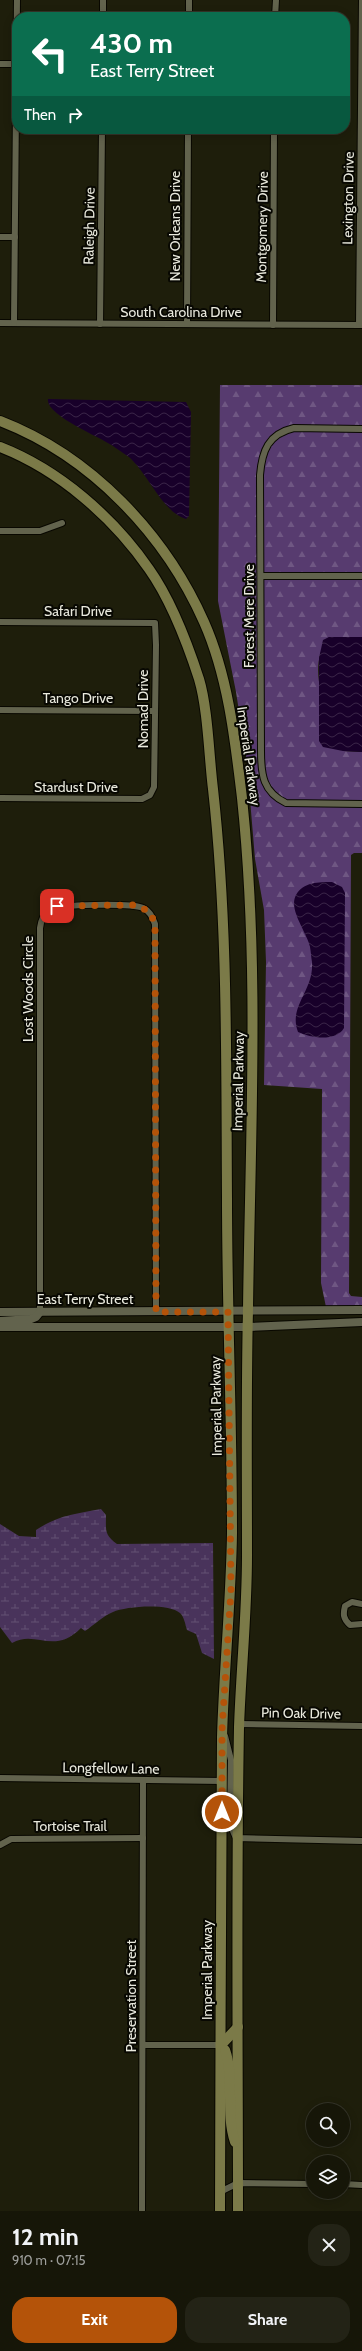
<!DOCTYPE html>
<meta charset="utf-8">
<style>
body{margin:0;font-family:Cabin,sans-serif;background:#232316;color:#f1f3f6;height:100vh;display:flex;flex-direction:column;font-size:15px;white-space:nowrap}
*{box-sizing:border-box;margin:0}
p{font-size:13px;color:#9e9f9c}
.icon{flex:none;width:22px;height:22px;fill:none;stroke:currentColor;stroke-width:2;stroke-linecap:round;stroke-linejoin:round}
.map{position:relative;height:2211px;overflow:hidden}
.sheet{display:flex;flex-direction:column;background:#161608;flex:1}
.sheet>*{flex:none}
.top-card{position:absolute;left:12px;top:12px;width:338px;height:122px;border-radius:16px;box-shadow:0 2px 10px #0003,0 0 0 1px #353529;background:#0b6e4f;color:#fff;overflow:hidden}
.tools{position:absolute;left:306px;top:2103px;display:grid;gap:8px}
.tools a{display:grid;place-items:center;width:44px;height:44px;border-radius:50%;background:#161608;box-shadow:0 2px 10px #0003,0 0 0 1px #353529;font-size:20px}
.pin{position:absolute;display:grid;place-items:center;width:34px;height:34px;color:#fff;margin:-17px;border-radius:8px;box-shadow:0 2px 6px #0006}
.me{position:absolute;width:44px;margin:-22px;rotate:0deg;stroke-linejoin:round;filter:drop-shadow(0 0 3px #0008)}
.turn{display:flex;align-items:center;gap:14px;height:84px;padding:0 12px;font-size:18px}
.turn .icon{width:52px;height:52px;stroke-width:2.5}
.turn b{display:block;font-size:28px;line-height:34px}
.then{display:flex;align-items:center;height:38px;padding:0 12px;background:#0003;gap:8px;font-size:15px}
.round{display:grid;place-items:center;flex:none;width:42px;height:42px;border-radius:16px;background:#232316}
.overview{display:flex;align-items:center;justify-content:space-between;height:68px;padding:0 12px}
h1{font-size:24px;font-weight:800;line-height:30px}
.cta{display:flex;gap:8px;margin-top:auto;padding:8px 12px}
.cta a{flex:1;height:46px;border-radius:16px;background:#b45309;color:#fff;font-size:16px;font-weight:800;line-height:46px;text-align:center}
.cta a+a{background:#232316;color:#f1f3f6}
.map>svg:first-child{display:block}
</style>
<div class="map">
<svg width="362" height="2211" viewBox="0 0 362 2211">
<defs>
<pattern id="forest-firs" width="22" height="20" patternUnits="userSpaceOnUse"><rect width="22" height="20" fill="#573b6f"/><path d="M5 1l3.5 6h-7zM16 11l3.5 6h-7z" fill="#6f5783"/></pattern>
<pattern id="wetland-marsh" width="20" height="14" patternUnits="userSpaceOnUse"><rect width="20" height="14" fill="#49335b"/><path d="M1 5h8M5 5V1M11 12h8M15 12V8" fill="none" stroke="#635172"/></pattern>
<pattern id="water-waves" width="16" height="10" patternUnits="userSpaceOnUse"><rect width="16" height="10" fill="#18002a"/><path d="M0 5q4-4 8 0t8 0" fill="none" stroke="#3a2548"/></pattern>
</defs>
<rect width="100%" height="100%" fill="#1e1e0b"/>
<path fill="url(#forest-firs)" d="M220 385H362V637H329C303 670 330 717 343 751L362 752V853H354L351 855 349 1293 351 1296 362 1297V1306L326 1307 321 1283 322 1089 264 1085 266 962 264 910 255 859 247 763 236 692 218 601Z"/>
<path fill="url(#wetland-marsh)" d="M101 1509 106 1515C106 1530 104 1535 117 1544L213 1543 214 1659 202 1653 196 1634 187 1630C185 1623 184 1617 180 1613 169 1603 126 1606 113 1612 103 1616 94 1625 85 1631L81 1628C53 1656 36 1629 12 1643L0 1627V1524L19 1536 36 1537V1530C59 1515 75 1514 101 1509Z"/>
<g fill="url(#water-waves)">
<path d="M48 399 186 402 191 412 189 516 186 519C164 513 149 477 133 461 128 455 119 451 113 446 100 437 45 415 48 399Z"/>
<path d="M329 637H362V752L343 751 323 747 319 741V658L323 640Z"/>
<path d="M332 882 342 887 345 893 344 1028C336 1042 311 1038 298 1032 288 1006 314 991 312 962 311 957 311 952 310 947 307 932 288 910 296 895 303 882 319 882 332 882Z"/>
</g>
<g fill="none" stroke-linecap="round" stroke-linejoin="round">
<defs>
<g id="minor">
<path d="M103 17V0"/>
<path d="M189 17V0"/>
<path d="M275 17 276 0"/>
<path d="M0 64H16"/>
<path d="M0 237H15"/>
<path d="M0 323 362 325"/>
<path d="M14 323 17 0"/>
<path d="M100 324 102 129"/>
<path d="M187 324 188 129"/>
<path d="M273 325 274 129"/>
<path d="M359 325 362 0"/>
<path d="M362 429 294 428C268 434 262 451 260 475L261 751C261 775 263 792 286 803L362 804"/>
<path d="M0 531H40L62 523"/>
<path d="M261 576H362"/>
<path d="M0 622 155 623 156 645 154 787 150 795 142 799 0 798"/>
<path d="M0 710 155 711"/>
<path d="M40 1312V928C41 921 43 914 49 910 58 904 132 903 143 908 150 911 153 918 155 924L156 1312"/>
<path d="M362 1604 352 1602 345 1606C343 1614 343 1619 350 1625L362 1624"/>
<path d="M239 1724 362 1726"/>
<path d="M225 1736 231 1760 230 1824 236 1838 362 1841"/>
<path d="M0 1778 222 1781"/>
<path d="M0 1845 11 1839 143 1838"/>
<path d="M143 2045H221"/>
<path d="M343 2184 362 2185"/>
<path d="M220 2192 238 2183 313 2184"/>
<path d="M142 2211 143 1780"/>
</g>
<g id="tertiary">
<path d="M0 1312 362 1310"/>
<path d="M0 1321 31 1319 36 1317 40 1312"/>
<path d="M0 1327H248L362 1322"/>
</g>
<g id="primary">
<path d="M0 421C91 456 165 534 204 622 228 676 235 739 242 798 260 968 250 1139 248 1310 246 1392 247 1474 247 1556 247 1613 241 1670 239 1727 236 1888 238 2050 238 2211"/>
<path d="M0 447C59 470 113 517 149 569 171 600 187 642 199 679 208 709 209 757 213 789 228 925 226 1061 227 1198 227 1309 232 1421 232 1533 231 1601 224 1669 222 1737 220 1895 221 2053 220 2211"/>
<path d="M221 2045 238 2027"/>
<path d="M225 2050C235 2079 225 2112 235 2142"/>
</g>
</defs>
<use href="#minor" stroke="#090800" stroke-width="8"/>
<use href="#tertiary" stroke="#090800" stroke-width="10"/>
<use href="#primary" stroke="#090800" stroke-width="12"/>
<use href="#minor" stroke="#62634d" stroke-width="6"/>
<use href="#tertiary" stroke="#62634d" stroke-width="8"/>
<use href="#primary" stroke="#7b7a48" stroke-width="10"/>
</g>
<g fill="none" stroke-linecap="round" stroke-linejoin="round">
<path stroke="#b45309" stroke-width="7" stroke-dasharray="0 12.6" d="M57 906 134 905C146 908 151 913 155 924L156 1312H228L231 1590 222 1730V1812"/>
</g>
<g text-anchor="middle" dominant-baseline="central" stroke-width="4" stroke-linejoin="round" paint-order="stroke">
<g font-size="14" fill="#e9e9dd" stroke="#080802">
<text transform="translate(348 198) rotate(-89)">Lexington Drive</text>
<text transform="translate(89 226) rotate(-89)">Raleigh Drive</text>
<text transform="translate(175 226) rotate(-90)">New Orleans Drive</text>
<text transform="translate(262 227) rotate(-89)">Montgomery Drive</text>
<text x="181" y="312">South Carolina Drive</text>
<text x="78" y="611">Safari Drive</text>
<text transform="translate(249 616) rotate(-90)">Forest Mere Drive</text>
<text x="78" y="698">Tango Drive</text>
<text transform="translate(143 709) rotate(-90)">Nomad Drive</text>
<text transform="translate(249 756) rotate(82)">Imperial Parkway</text>
<text x="76" y="787">Stardust Drive</text>
<text transform="translate(28 989) rotate(-90)">Lost Woods Circle</text>
<text transform="translate(238 1081) rotate(-89)">Imperial Parkway</text>
<text x="85" y="1299">East Terry Street</text>
<text transform="translate(216 1406) rotate(-91)">Imperial Parkway</text>
<text transform="translate(301 1713) rotate(1)">Pin Oak Drive</text>
<text transform="translate(111 1768) rotate(1)">Longfellow Lane</text>
<text x="70" y="1826">Tortoise Trail</text>
<text transform="translate(207 1970) rotate(-90)">Imperial Parkway</text>
<text transform="translate(131 1996) rotate(-90)">Preservation Street</text>
</g>
</g>
</svg>
<div class="tools">
<a><svg class="icon" aria-label="search" viewBox="0 0 24 24"><circle cx="10" cy="10" r="6"/><path d="M15 15l6 6"/></svg></a>
<a><svg class="icon" aria-label="layers" viewBox="0 0 24 24"><path d="M12 4l9 5-9 5-9-5zM3 14l9 5 9-5"/></svg></a>
</div>
<div class="pin" style="left:57px;top:906px;background:#d93025"><svg class="icon" aria-label="arrive" viewBox="0 0 24 24"><path d="M6 21V4h12l-3 4 3 4H6"/></svg></div>
<svg class="me" style="left:222px;top:1812px" viewBox="-20 -20 40 40"><circle r="17" fill="#b45309" stroke="#fff" stroke-width="3"/><path d="M0-11L8 9 0 5-8 9z" fill="#fff"/></svg>
<div class="top-card">
<div class="turn"><svg class="icon" aria-label="left" viewBox="0 0 24 24"><path d="M17 20v-9H6M10 6l-5 5 5 5"/></svg><div><b>430 m</b>East Terry Street</div></div>
<div class="then">Then<svg class="icon" aria-label="right" viewBox="0 0 24 24"><path d="M7 20v-9h11M14 6l5 5-5 5"/></svg></div>
</div>
</div>
<section class="sheet">
<div class="overview"><div><h1>12 min</h1><p>910 m · 07:15</p></div><a class="round"><svg class="icon" aria-label="close" viewBox="0 0 24 24"><path d="M6 6l12 12M18 6L6 18"/></svg></a></div>
<div class="cta"><a>Exit</a><a>Share</a></div>
</section>
